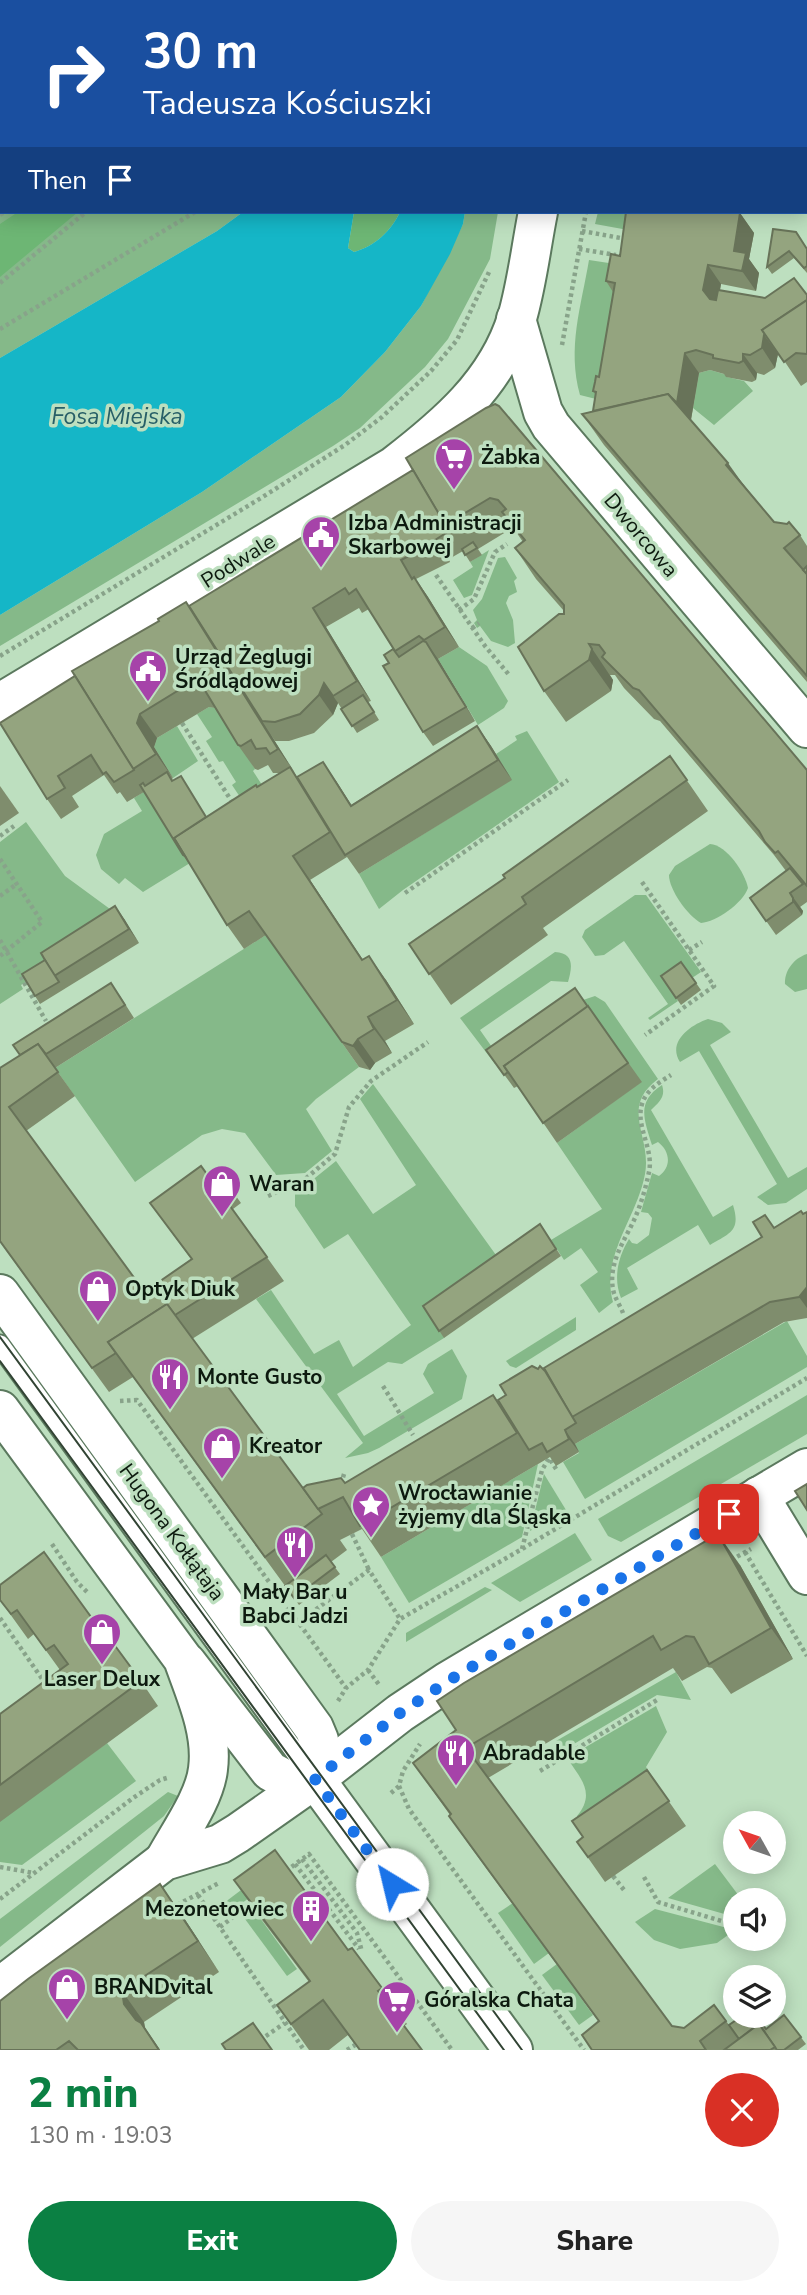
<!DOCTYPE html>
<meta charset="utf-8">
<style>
body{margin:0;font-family:"Nunito Sans",sans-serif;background:#f6f6f6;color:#222;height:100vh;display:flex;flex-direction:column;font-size:26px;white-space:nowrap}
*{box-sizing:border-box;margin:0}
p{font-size:23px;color:#767676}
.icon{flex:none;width:38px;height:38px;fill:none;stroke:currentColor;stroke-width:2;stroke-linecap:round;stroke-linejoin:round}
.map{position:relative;height:2050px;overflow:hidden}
.drawer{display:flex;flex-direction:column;background:#fff;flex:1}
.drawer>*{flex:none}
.hud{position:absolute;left:0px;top:0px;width:808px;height:214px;box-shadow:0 4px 18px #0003;background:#1a4fa0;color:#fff;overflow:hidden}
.needle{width:46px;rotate:310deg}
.tools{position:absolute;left:723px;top:1811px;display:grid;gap:14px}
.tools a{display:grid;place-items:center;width:63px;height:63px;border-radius:50%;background:#fff;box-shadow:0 4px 18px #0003;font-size:35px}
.pin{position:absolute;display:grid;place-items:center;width:60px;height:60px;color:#fff;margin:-30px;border-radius:14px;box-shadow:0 4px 10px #0006}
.me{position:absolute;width:77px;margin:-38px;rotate:324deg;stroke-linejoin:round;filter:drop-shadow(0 0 5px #0008)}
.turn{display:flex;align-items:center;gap:24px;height:147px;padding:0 28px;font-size:32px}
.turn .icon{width:91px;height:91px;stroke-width:2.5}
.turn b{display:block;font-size:49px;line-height:60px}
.then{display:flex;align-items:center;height:66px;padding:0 28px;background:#0003;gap:14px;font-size:26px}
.round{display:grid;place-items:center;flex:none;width:74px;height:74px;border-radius:37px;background:#f6f6f6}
.head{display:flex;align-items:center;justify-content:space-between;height:119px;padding:0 28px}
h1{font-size:42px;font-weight:800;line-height:52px;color:#0b8043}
.primary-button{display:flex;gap:14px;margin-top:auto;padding:14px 28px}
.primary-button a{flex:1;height:80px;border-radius:42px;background:#0b8043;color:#fff;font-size:28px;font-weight:800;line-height:80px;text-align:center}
.primary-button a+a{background:#f6f6f6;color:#222}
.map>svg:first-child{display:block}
</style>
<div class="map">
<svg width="807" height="2050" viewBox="0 0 807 2050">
<rect width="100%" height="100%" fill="#bddfbf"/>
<g fill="#85b989">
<path d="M0 0 95 2H2V212H243L217 231 0 358Z"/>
<path d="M465 212H498L490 259 448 339 425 367 360 428 333 446 0 646V615L202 492 341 397 385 352 421 306 463 224Z"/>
<path d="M598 212H636L639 232 595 224Z"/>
<path d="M589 260 635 267 608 402 580 395C567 348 581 307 589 260Z"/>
<path d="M710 370 727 375V377L744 381 753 391 714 425 693 408 699 373Z"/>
<path d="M489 550 472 595 464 598 453 580 473 567 470 562Z"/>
<path d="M505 557 517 578 514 581 517 592 509 596 506 603 513 620 515 643 508 647 491 641 480 626 477 628 474 623 477 620 473 610 482 599 498 558Z"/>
<path d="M459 647 487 666 508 701 504 708 478 725 438 659Z"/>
<path d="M209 707 218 708 255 769 253 771 262 785 240 797 232 785 236 782 223 761 219 762 206 741 212 737 197 714Z"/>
<path d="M177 726 198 761 173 778 154 747 157 738Z"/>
<path d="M527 731 559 782 403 890 379 909 359 874 511 780 496 754 517 740 515 736Z"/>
<path d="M145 791 190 863 143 892 125 878 119 884 101 869 96 855 104 834 142 811 134 798Z"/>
<path d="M26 822 65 876 125 920 21 985 23 989 0 1004V842Z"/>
<path d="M710 844C727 845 745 873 748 888 743 903 716 922 701 923 688 916 669 890 669 875L675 866Z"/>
<path d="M635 895H646L701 972 692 978 666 983 678 1001 650 1020 648 1018 668 1004 624 941 604 955 595 956 582 937 585 930Z"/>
<path d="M266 935 359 1067 316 1099 306 1109 332 1151 305 1173 276 1175 245 1133 222 1129 202 1135 135 1182 55 1068Z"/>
<path d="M555 952C575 953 572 968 568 982L551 981 480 1030 501 1060 495 1064 460 1018Z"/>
<path d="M807 954V989L795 992 785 984C784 971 794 958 807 954Z"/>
<path d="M595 996 605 1002 658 1079C619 1108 652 1136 645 1174 637 1218 600 1256 613 1302L599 1313 580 1285 598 1272 581 1248 564 1260 551 1240 602 1209 557 1143 641 1082 583 1000Z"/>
<path d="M708 1019 722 1023 731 1032 710 1045 788 1178 807 1167V1189L786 1203 768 1205 757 1197 777 1184 699 1051 680 1062C667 1042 690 1025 708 1019Z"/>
<path d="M373 1084 501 1262 444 1338 402 1364 388 1362 337 1394 364 1436 434 1393 423 1374 428 1364 452 1349 467 1376 462 1399 379 1448 368 1453 345 1458 363 1443 256 1299 271 1290 314 1354 339 1340 353 1367 411 1325 348 1234 324 1249 295 1206V1194L336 1161 373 1214 416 1185 360 1099Z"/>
<path d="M662 1085C666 1097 659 1102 651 1110L713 1217 733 1205C741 1231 730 1233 710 1245L698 1225 627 1268 638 1289 621 1298C613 1278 618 1257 629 1239L632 1243 637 1244 649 1235 652 1218 648 1213 641 1212 652 1173 659 1176C672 1167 670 1151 658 1142L652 1145C644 1119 636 1102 662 1085Z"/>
<path d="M576 1317V1330L516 1368 510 1366 506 1361Z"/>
<path d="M787 1321 807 1356V1367L585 1499 563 1462 579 1453 575 1444Z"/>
<path d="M807 1395V1434L621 1542 608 1536 598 1519Z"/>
<path d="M538 1464 522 1537 409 1603 381 1557Z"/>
<path d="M544 1474 566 1510 530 1531Z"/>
<path d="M575 1533 592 1560 520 1602 491 1583Z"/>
<path d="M485 1587 492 1590 406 1642V1633Z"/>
<path d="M676 1672 691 1700 657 1695 562 1751 556 1741Z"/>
<path d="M656 1706 667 1732 646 1767 664 1794 594 1842 577 1816C596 1793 581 1779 567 1758Z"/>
<path d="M107 1743 136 1781 22 1865 0 1862V1821Z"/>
<path d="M168 1792 178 1796 164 1816 0 1947V1919Z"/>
<path d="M715 1864 742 1900H735V1917L668 1898Z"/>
<path d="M261 1875 268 1884 222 1918 216 1909Z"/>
<path d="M513 1903 549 1953 534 1964 498 1913Z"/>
<path d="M655 1909 735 1930 717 1943 680 1949 654 1940 635 1922Z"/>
<path d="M255 1911 297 1969 287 1976 245 1919Z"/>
<path d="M557 1964 593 2015 579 2025 542 1975Z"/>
</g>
<g fill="#6db674">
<path d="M18 212H78L0 277V224Z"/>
<path d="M354 212H400C391 231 375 246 354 252L348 248Z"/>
</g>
<g fill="#15b6c7">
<path d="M93 0H397L399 2H95Z"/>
<path d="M243 212H354L348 248 354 252C375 246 391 231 400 212H465L463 224 450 254 421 306 385 352 341 397 202 492 0 615V358L217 231Z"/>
</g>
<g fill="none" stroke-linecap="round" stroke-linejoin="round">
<defs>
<path id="service" d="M0 1345 312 1775"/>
<g id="minor">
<path d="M759 1496 807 1575"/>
<path d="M187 1663 270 1771 290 1782 315 1779"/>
</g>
<g id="tertiary">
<path d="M516 319 543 412 551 426 807 728"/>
<path d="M0 1294 314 1728 319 1740 315 1779 513 2050"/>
<path d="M0 1410 183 1659C195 1693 213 1732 208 1769 205 1798 178 1835 164 1861"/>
<path d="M0 1987 164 1861 220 1844 238 1833 315 1779 400 1713 448 1681 807 1468"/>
</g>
<g id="secondary">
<path d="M498 0 499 2"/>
<path d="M0 703 394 466C446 426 497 383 517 318 527 284 531 247 538 212"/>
</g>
</defs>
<use href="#service" stroke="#5b795e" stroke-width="23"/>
<use href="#minor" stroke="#5b795e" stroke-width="42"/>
<use href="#tertiary" stroke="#5b795e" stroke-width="42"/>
<use href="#secondary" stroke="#5b795e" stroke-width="42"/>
<g stroke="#88a38a" stroke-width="4.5" stroke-dasharray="3.5 3.5" stroke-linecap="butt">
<path d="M59 0 61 2"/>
<path d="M559 0 560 2"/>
<path d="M806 0 807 2"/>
<path d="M575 2 578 0"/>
<path d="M0 18 2 20"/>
<path d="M0 91 2 93"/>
<path d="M0 116 2 115"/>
<path d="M0 201H2"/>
<path d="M0 215 4 212"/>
<path d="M582 231 626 239"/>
<path d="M579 249 616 255"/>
<path d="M0 283 86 212"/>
<path d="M0 329 195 212"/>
<path d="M562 345 586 212"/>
<path d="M436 575 485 646 510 676"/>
<path d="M459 610 474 599 495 552 507 544"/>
<path d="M472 628 479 623"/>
<path d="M0 656 261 498 345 445 382 417 431 371 457 340 490 270"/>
<path d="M182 723 234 805"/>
<path d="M0 836 14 826"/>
<path d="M0 859 42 922 0 956"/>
<path d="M642 882 714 986 645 1035"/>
<path d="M405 893 568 780"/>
<path d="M0 896 17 884"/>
<path d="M0 940 46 1021"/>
<path d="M689 950 702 942"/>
<path d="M268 1196 304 1180 335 1154 349 1107 371 1081 428 1042"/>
<path d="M623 1313C620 1305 614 1297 613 1289 608 1263 625 1240 635 1218 641 1204 646 1187 649 1172 654 1149 635 1126 642 1104 646 1090 660 1082 671 1075"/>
<path d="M383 1386 413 1435"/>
<path d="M120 1401 137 1400 346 1688"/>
<path d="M341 1484 344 1474"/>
<path d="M352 1534 369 1570"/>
<path d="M52 1544 77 1582 88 1593"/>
<path d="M522 1549 542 1470 549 1458 558 1472"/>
<path d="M745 1552 807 1656"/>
<path d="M731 1560 751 1549"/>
<path d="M0 1618 47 1686"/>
<path d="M299 1622 369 1570 400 1619"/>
<path d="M368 1670 380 1686"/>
<path d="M338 1701 346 1688 368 1670 400 1619 522 1549 807 1378"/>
<path d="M540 1771 657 1700"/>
<path d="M399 1786 409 1809 584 2050"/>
<path d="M391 1793 399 1786 403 1771 420 1744"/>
<path d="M302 1859 357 1933 362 1952"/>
<path d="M295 1864 359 1949"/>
<path d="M0 1867 34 1873"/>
<path d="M286 1871 309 1854 452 2050"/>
<path d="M613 1876 624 1890"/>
<path d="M644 1877 658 1902 735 1925"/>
<path d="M198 1895 304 2050"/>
<path d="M0 1899 133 1798 160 1780 170 1777"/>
<path d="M171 1908 219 1883"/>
<path d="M220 1927 253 1902"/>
<path d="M260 2040 285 2023"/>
<path d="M347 2050 355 2045"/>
</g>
<use href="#service" stroke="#fff" stroke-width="19"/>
<use href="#minor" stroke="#fff" stroke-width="38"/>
<use href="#tertiary" stroke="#fff" stroke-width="38"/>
<use href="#secondary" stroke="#fff" stroke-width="38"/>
<g stroke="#324434" stroke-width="2">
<path d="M0 1337 522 2050"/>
<path d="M0 1361 504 2050"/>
</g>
</g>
<g fill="#7f8d6d" fill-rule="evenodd">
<path d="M740 213 754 233 749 259 759 273 756 291 721 284 720 290 765 298 807 295V382L801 386 779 353 778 354 775 368 764 375 757 373 756 380 752 382 726 377 724 374 710 370 699 373 691 420 774 522 800 535 807 546V682L604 445 582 414 593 411 596 395 593 391 599 377 613 292 606 281 620 256Z"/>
<path d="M773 229 807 249V273L794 258 772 274 767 267Z"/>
<path d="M486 408 807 770V902L800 907 803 911 802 915 776 935 750 898 786 871 774 855 660 721 654 719 624 688 615 675H610L613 680 611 691 566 722 544 691 564 614V611L536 579 515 548 523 542 514 529H511L478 549 482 555 470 562 463 551 449 559 450 562 416 579 428 597 459 647 438 659 475 721 433 746 423 732 389 663 393 649 369 609 362 613 359 608 326 627 371 701 368 702 379 720 357 733 338 703 333 715 314 733 289 741H275L271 735 297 777 336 781 351 805 477 726 491 746 512 780 359 874 347 857 310 880 362 960 386 980 414 1024 385 1041 392 1053 375 1063 370 1070 359 1067 266 935 244 949 227 925 189 863 183 855 144 792 127 802 120 792 117 794 104 775 72 796 79 807 61 819 47 799 0 723 413 470ZM209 707 215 708 238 745 255 769 258 770 268 765 273 773H280L207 817 173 780 172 779 173 778 154 747 157 738Z"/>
<path d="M670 756 708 811 543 928 548 935 451 1005 409 944 505 878Z"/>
<path d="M0 786 19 813 0 826Z"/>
<path d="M115 906 139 943 40 1004 35 996 45 960Z"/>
<path d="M681 962 701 990 681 1005 661 976Z"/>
<path d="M575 988 642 1082 557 1143 518 1086 514 1088 486 1050Z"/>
<path d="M120 996 134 1018 55 1068 75 1096 26 1131 138 1283 153 1286 191 1259 150 1203 213 1183 222 1177 241 1203 233 1209 225 1199 284 1281 192 1339 303 1488 345 1483 493 1395 506 1413V1395L538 1369 545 1371 762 1237 774 1227 807 1212V1318L784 1322 575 1444 579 1452 556 1466 550 1457 381 1557 362 1529 340 1540 347 1550 331 1562 340 1574 299 1605 133 1377 109 1392 0 1242V1068Z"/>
<path d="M540 1224 561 1256 444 1338 423 1306Z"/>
<path d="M740 1565 793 1659 731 1694 712 1668 707 1667 682 1681 673 1668 488 1778 672 2026 684 2028 714 2005 729 2025 766 2029 784 2015 806 2044 798 2050H591L598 2021 470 1846 449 1816 450 1815 413 1763Z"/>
<path d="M0 1600 94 1621 141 1681 158 1706 0 1822V1714L60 1670 34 1634 28 1639Z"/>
<path d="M647 1770 686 1826 605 1882 577 1842 583 1837Z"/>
<path d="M234 1880 348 1950 382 1988 407 2024 404 2026 422 2050H359L348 2035 329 2050H309L277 2005 309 1982 259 1916Z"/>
<path d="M182 1915 219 1972 144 2022 145 2028 160 2050H0Z"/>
</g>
<g fill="#687359">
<path d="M740 213 754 233 749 259 759 273 756 291 742 271 734 251Z"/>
<path d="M708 265 721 284 716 310 703 290Z"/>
<path d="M764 335 778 354 775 368 762 348Z"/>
<path d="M685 353 699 373 690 425 676 405Z"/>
<path d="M743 354 757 373 756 380 743 361Z"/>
<path d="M728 463 750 494 726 465Z"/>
<path d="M414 577 428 597 459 647 445 627Z"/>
<path d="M186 602 262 721 295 773 278 749Z"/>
<path d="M313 608 326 627 371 701 357 681Z"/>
<path d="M589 644 613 680 611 691 589 660Z"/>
<path d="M429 647 438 659 475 721 466 707Z"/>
<path d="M324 683 338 703 333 715 319 695Z"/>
<path d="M140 714 157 738 154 747 173 778 156 754 137 723Z"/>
<path d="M477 726 491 746 512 780 498 760Z"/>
<path d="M323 762 336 781 364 825 351 806Z"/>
<path d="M293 856 310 880 379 984 362 960Z"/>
<path d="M790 893 803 911 802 915 793 902Z"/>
<path d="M115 906 125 920 139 943 129 929Z"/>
<path d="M369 956 386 980 414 1024 397 1000Z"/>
<path d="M368 1017 385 1041 392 1053 374 1029Z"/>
<path d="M358 1039 375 1063 370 1070 353 1046Z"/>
<path d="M807 1287V1308L799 1297Z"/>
<path d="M565 1430 575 1444 579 1452 569 1439Z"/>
<path d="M718 1534 740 1565 793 1659 771 1628Z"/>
<path d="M160 1884 182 1915 219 1972 198 1941Z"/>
<path d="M122 1991 144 2022 145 2028 160 2050 146 2035 124 2004Z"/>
</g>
<g fill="#94a47f" stroke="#687359" stroke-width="2">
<path d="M699 0H715L716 2H695Z"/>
<path d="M733 0H797L799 2H729Z"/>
<path d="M626 212H732L740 213 734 251 746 253 742 271 708 265 703 290 710 299 716 300 718 290 765 298 794 278 807 295V300L762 330 765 334 764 335 762 348 750 355 743 354V361L739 363 713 358V355L696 350 685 353 677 403 668 394 593 411 596 392 593 391 595 382 596 376 599 377 615 283 606 281 611 254 620 256Z"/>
<path d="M773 229 796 232 807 249V266L804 268 789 251 767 267Z"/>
<path d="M807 300V354L796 353 784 362 762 330Z"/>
<path d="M668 394 728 463 726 465 774 522 787 524 789 522 800 535 784 548 807 574V676L582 414Z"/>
<path d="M495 404 499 406 807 770V886L778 851 775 853 765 842 759 831 639 690 633 688 602 657 605 653 599 645 589 644 592 649 589 660 544 691 518 647 559 614H564V605L515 548 525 540 502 512 506 509 498 500 490 498 445 525 406 458 486 408Z"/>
<path d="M413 470 449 531 435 540 436 542 401 560 412 579 414 577 445 627 424 640 419 636 395 651 356 589 349 594 345 588 313 608 357 681 333 696 324 683 319 695 300 714 275 722 262 721 189 606Z"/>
<path d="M473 542 477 548 465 555 462 549Z"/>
<path d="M807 566V574L803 570Z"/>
<path d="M186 602 278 749 270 754 266 748 256 749 251 740 241 746 238 745 201 684 192 682 140 714 137 723 156 754 133 769 72 671 159 621 158 619Z"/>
<path d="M423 641 426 642 429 647 466 707 423 732 383 666 389 663 384 655 393 649 399 657Z"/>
<path d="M75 676 134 770 114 782 106 772 103 774 91 755 58 776 65 788 47 799 0 723Z"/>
<path d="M363 695 374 712 352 726 341 709Z"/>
<path d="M477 726 498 760 345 855 297 777 323 762 351 806Z"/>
<path d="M670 756 687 780 522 897 526 904 429 974 409 944 505 878 503 875Z"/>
<path d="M290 767 330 832 293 856 362 960 369 956 397 1000 368 1017 374 1029 358 1039 353 1046 342 1042 249 911 227 925 174 838 256 785 257 787Z"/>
<path d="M167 772 172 781 181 776 206 817 174 838 185 856 183 855 140 785 143 783 145 786Z"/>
<path d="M790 868 803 884 790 893 793 898V902L766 921 750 898Z"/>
<path d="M115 906 129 929 54 976 41 953Z"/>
<path d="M45 960 59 982 35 996 22 974Z"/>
<path d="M681 962 696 983 676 998 661 976Z"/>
<path d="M111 983 125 1005 46 1054 38 1044 20 1055 13 1045Z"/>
<path d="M575 988 588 1007 504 1066 508 1072 504 1075 486 1050Z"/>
<path d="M588 1006 628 1063 543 1123 504 1066Z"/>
<path d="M38 1044 58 1072 9 1107 138 1283 153 1286 192 1259 150 1203 201 1166 267 1257 175 1315 167 1304 108 1342 116 1353 92 1368 0 1241V1068Z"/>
<path d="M222 1177 236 1196 228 1202 213 1183Z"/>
<path d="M801 1211 803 1214 807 1212V1287L799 1297 770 1302 572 1417 544 1368 762 1237 753 1222 765 1215 774 1228Z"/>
<path d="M540 1224 556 1249 439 1331 423 1306Z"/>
<path d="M167 1304 322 1514 265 1557 108 1342Z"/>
<path d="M532 1366 538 1369 540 1366 545 1371 576 1423 565 1430 569 1439 547 1452 542 1443 529 1450 498 1400 506 1395 500 1385Z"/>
<path d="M493 1395 517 1433 360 1526 343 1497 318 1509 303 1488 307 1485 341 1478 345 1483Z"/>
<path d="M807 1484V1510L795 1491Z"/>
<path d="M718 1534 771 1628 709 1664 694 1637 686 1636 661 1650 653 1636 466 1748 672 2026 684 2028 714 2005 726 2021 700 2041 706 2050H592L582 2035 599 2021 449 1816 451 1814 413 1763 456 1730 437 1701 464 1683Z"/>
<path d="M44 1552 94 1621 96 1620 141 1681 0 1785V1714L68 1664 54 1645 46 1650 17 1610 11 1614 0 1600V1585Z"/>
<path d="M326 1555 335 1567 294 1598 285 1586Z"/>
<path d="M647 1770 669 1801 588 1857 577 1842 583 1837 572 1821Z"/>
<path d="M275 1850 348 1950 352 1948 382 1988 378 1991 422 2050H360L323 2000 291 2024 277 2005 310 1981 234 1880Z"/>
<path d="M160 1884 198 1941 122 1991 124 2004 136 2020 141 2023 159 2050H78L69 2041 56 2050H0V2001L28 1979Z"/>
<path d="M784 2015 801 2037 784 2050H777L759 2024 739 2039 729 2025 742 2016H756L766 2029Z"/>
<path d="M253 2023 272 2050H226L222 2044Z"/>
<path d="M759 2024 775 2047 770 2050H724Z"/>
</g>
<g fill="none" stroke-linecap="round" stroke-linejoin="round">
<path stroke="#1a73e8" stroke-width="12" stroke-dasharray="0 21.6" d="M392 1884 315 1779 400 1713 448 1681 729 1514"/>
</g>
<defs>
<symbol id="supermarket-pin" viewBox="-11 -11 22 30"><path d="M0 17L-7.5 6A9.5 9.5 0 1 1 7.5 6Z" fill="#a643a9" stroke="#bddfbf"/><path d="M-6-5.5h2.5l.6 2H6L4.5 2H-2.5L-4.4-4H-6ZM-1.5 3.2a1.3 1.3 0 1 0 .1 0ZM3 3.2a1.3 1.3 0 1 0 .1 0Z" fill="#fff"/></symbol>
<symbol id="civic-pin" viewBox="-11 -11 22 30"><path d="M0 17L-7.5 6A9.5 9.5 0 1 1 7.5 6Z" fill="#a643a9" stroke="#bddfbf"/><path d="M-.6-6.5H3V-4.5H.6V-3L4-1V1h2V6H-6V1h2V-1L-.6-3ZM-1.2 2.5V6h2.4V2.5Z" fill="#fff"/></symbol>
<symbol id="shop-pin" viewBox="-11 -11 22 30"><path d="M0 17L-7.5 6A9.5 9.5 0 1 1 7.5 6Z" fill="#a643a9" stroke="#bddfbf"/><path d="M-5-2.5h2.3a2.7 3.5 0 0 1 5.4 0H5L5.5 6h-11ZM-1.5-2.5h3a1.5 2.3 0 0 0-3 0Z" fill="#fff"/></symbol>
<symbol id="restaurant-pin" viewBox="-11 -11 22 30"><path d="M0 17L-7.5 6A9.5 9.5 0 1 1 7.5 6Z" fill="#a643a9" stroke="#bddfbf"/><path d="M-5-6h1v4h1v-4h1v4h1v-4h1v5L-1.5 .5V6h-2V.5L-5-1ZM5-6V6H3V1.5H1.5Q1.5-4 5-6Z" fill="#fff"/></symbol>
<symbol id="sight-pin" viewBox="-11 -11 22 30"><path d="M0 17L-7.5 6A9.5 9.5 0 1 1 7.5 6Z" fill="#a643a9" stroke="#bddfbf"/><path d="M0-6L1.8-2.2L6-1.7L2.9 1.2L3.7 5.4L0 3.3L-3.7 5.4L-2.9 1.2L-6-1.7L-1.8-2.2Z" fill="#fff"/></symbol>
<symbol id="building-pin" viewBox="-11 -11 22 30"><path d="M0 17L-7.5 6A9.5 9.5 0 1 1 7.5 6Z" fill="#a643a9" stroke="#bddfbf"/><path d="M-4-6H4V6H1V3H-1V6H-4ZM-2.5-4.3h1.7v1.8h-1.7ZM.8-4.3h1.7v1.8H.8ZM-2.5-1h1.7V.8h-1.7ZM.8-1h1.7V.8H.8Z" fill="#fff"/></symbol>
</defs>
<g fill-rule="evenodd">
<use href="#supermarket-pin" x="432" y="435" width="44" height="60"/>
<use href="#civic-pin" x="299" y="513" width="44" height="60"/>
<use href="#civic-pin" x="126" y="647" width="44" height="60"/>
<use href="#shop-pin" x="200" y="1162" width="44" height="60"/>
<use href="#shop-pin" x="76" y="1267" width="44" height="60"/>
<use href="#restaurant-pin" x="148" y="1355" width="44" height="60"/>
<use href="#shop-pin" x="200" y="1424" width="44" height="60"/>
<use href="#sight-pin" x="349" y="1483" width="44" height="60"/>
<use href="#restaurant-pin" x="273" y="1523" width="44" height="60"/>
<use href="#shop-pin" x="80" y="1610" width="44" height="60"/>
<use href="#restaurant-pin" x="434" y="1731" width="44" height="60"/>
<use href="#building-pin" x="289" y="1887" width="44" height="60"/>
<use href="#shop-pin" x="45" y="1965" width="44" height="60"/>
<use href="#supermarket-pin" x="375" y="1978" width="44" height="60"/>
</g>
<g text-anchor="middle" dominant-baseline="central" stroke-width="7" stroke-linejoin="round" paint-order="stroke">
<g font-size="21" font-weight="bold" fill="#0d1a0f" stroke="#bddfbf" text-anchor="start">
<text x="481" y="457">Żabka</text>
<text x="348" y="523">Izba Administracji<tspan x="348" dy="24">Skarbowej</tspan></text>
<text x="175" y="657">Urząd Żeglugi<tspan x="175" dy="24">Śródlądowej</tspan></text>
<text x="249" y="1184">Waran</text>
<text x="125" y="1289">Optyk Diuk</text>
<text x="197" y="1377">Monte Gusto</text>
<text x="249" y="1446">Kreator</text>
<text x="398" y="1493">Wrocławianie<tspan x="398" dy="24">żyjemy dla Śląska</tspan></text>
<text x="295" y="1592" text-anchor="middle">Mały Bar u<tspan x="295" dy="24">Babci Jadzi</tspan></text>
<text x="102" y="1679" text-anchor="middle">Laser Delux</text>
<text x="483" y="1753">Abradable</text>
<text x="284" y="1909" text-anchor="end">Mezonetowiec</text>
<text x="94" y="1987">BRANDvital</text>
<text x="424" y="2000">Góralska Chata</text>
</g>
<g font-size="21" fill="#0d1a0f" stroke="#bddfbf">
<text transform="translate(641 535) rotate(50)">Dworcowa</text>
<text transform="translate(238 561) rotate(-32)">Podwale</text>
<text transform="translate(172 1532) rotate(54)">Hugona Kołłątaja</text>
</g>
<g font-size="23" font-style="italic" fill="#275f67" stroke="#bddfbf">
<text x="117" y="416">Fosa Miejska</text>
</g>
</g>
</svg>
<div class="tools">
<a><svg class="needle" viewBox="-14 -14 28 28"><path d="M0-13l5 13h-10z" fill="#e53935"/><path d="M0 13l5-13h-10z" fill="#767676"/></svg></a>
<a><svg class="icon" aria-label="sound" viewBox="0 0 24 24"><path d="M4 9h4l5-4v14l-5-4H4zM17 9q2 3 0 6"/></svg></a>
<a><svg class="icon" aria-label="layers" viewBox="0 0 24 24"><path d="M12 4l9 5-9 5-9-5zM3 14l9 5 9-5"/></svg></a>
</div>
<div class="pin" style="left:729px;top:1514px;background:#d93025"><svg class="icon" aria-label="arrive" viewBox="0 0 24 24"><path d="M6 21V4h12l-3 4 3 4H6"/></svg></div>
<svg class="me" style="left:392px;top:1884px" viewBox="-20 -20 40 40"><circle r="19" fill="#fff"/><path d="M0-13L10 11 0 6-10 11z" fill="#1a73e8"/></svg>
<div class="hud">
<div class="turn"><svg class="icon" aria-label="right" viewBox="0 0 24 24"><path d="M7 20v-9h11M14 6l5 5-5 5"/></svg><div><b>30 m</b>Tadeusza Kościuszki</div></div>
<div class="then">Then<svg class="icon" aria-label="arrive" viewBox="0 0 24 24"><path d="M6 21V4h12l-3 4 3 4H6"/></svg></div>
</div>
</div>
<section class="drawer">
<div class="head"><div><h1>2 min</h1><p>130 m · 19:03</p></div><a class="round" style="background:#d93025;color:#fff"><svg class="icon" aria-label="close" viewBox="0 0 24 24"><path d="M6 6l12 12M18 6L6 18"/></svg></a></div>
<div class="primary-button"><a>Exit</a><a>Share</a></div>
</section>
